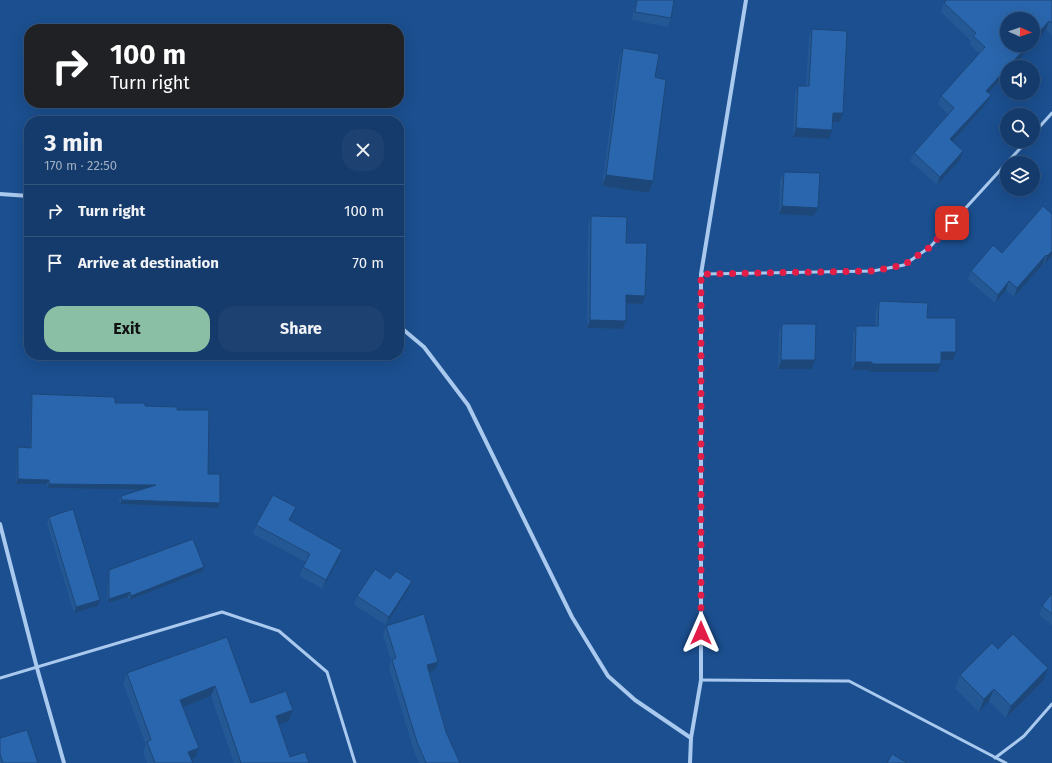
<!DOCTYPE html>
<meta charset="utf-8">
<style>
body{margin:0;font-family:"Fira Sans",sans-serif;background:#1d4271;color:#f1f3f6;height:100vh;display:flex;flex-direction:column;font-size:15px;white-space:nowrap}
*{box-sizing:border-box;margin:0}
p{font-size:13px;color:#9dadc1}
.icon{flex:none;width:22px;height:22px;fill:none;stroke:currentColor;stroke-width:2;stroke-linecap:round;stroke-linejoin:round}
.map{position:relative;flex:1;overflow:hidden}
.panel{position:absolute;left:24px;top:116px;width:380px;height:244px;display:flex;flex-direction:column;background:#143b6b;border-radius:16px;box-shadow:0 4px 16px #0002,0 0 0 1px #33557e}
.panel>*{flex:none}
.banner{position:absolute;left:24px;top:24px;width:380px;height:84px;border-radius:16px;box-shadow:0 4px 16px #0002,0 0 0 1px #33557e;background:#202124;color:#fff;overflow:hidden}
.needle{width:26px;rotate:92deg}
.controls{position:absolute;left:1000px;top:12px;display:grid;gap:8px}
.controls a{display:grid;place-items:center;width:40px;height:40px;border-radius:50%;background:#143b6b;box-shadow:0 4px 16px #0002,0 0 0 1px #33557e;font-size:20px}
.pin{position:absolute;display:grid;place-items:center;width:34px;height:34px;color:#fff;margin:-17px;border-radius:8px;box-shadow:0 2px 6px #0006}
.me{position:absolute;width:44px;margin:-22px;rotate:0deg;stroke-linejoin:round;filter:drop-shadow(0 0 3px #0008)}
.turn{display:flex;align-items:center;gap:14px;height:84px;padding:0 20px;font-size:18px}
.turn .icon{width:52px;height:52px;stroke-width:2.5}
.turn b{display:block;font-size:28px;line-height:34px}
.round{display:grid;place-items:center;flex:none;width:42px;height:42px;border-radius:16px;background:#1d4271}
.head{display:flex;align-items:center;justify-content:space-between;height:68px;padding:0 20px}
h1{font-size:24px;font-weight:700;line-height:30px}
.cta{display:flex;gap:8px;margin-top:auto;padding:8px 20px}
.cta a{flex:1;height:46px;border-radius:16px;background:#8abfa5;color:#111;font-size:16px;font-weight:700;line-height:46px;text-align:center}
.cta a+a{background:#1d4271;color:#f1f3f6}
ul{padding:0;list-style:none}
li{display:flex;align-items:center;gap:12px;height:52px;padding:0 20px;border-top:1px solid #33557e}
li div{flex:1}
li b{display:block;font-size:15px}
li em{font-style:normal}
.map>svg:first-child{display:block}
</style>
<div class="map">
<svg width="1052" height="763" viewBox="0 0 1052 763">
<rect width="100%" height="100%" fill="#1b4f8f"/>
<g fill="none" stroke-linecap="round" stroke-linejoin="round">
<g stroke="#a9c9ee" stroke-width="3">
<path d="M1033 134 1052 113"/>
<path d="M701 274 873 271 904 265 930 247 1027 141"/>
<path d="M0 678 222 612 279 631 327 672 355 763"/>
<path d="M701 680 849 681 1006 763"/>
<path d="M995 758 1024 736 1052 704"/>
</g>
<g stroke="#a9c9ee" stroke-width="4">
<path d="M0 194 29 196"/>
<path d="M399 326 424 347 468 405 572 617 608 676 635 700 691 738"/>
<path d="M0 524 37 668 64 763"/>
<path d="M690 763 691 738 701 680V274L746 0"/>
</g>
</g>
<g fill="#245895">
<path d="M636 0H674L671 18 668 27 632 20Z"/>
<path d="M1052 0V35L1046 30 1007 45H1032L1013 67H1007V73L989 93 991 95 987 103 953 142 960 160 937 185 910 161 914 153 948 114 938 104 941 96 980 54 970 45 971 41 941 12 944 3Z"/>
<path d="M812 29 843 113 840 122H832L829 139 793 137 795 95 798 86H806L809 38Z"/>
<path d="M623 48 655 77 653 181 649 193 602 186 619 59Z"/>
<path d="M784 172 814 216 779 214 780 180Z"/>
<path d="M1043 206 1052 256 1044 265 1043 264 1014 297 1006 290 995 303 968 280 971 271 1002 253Z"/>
<path d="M591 216 626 243 642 304 626 303V321L623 329 587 328 588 224Z"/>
<path d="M879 301 927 318 953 360H941V364L938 372H869L870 370H852L853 334 856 326H875L876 309Z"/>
<path d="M782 324 815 360 812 369H778L779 332Z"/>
<path d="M32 394 177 410 208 474 220 503 218 508 120 504 119 500 121 496 142 490 47 488V484H16L17 452 18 447H30L31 399Z"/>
<path d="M296 507 292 516 290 520 342 550 339 559 322 589 300 576 303 567 306 562 253 534 256 525Z"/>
<path d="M49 517 98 606 74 613 47 523Z"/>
<path d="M204 567 203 571 129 600 128 597 107 603 108 575 109 570Z"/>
<path d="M408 590 386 625 354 605 357 596Z"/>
<path d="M1052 593V625L1039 615 1042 606Z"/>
<path d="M386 626 438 662 435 670 429 672 446 732 460 763H419L414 751 389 668 391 661 383 635Z"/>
<path d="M227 637 251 703 293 710 289 721 278 724 290 757 309 763H234L211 696 183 707 199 748 195 758 191 760 193 763H147L143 752 146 745 123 683 127 673Z"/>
<path d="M998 649 1048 668 1043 681 1006 718 989 701 979 712 955 688 960 675Z"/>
<path d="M0 738 38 763H0Z"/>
</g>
<g fill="#1d4779">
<path d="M1049 21 1046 30 1033 44V39Z"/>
<path d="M1028 45H1032L1013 67H1008Z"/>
<path d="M1007 68V73L983 99 986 91Z"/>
<path d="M991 95 987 103 947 148 950 139Z"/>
<path d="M833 113H843L840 122H830Z"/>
<path d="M796 128 832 130 829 139 793 137Z"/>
<path d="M963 151 960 160 937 185 940 177Z"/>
<path d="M606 175 653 181 649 193 602 186Z"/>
<path d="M782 206 818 208 814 216 779 214Z"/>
<path d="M1052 251V256L1044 265 1047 256Z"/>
<path d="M1046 255 1043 264 1014 297 1017 288Z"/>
<path d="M1009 281 1006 290 995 303 998 295Z"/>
<path d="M626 295 645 296 642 304 623 303Z"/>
<path d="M590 320 626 321 623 329 587 328Z"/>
<path d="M941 352H956L953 360H938Z"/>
<path d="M781 360H815L812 369H778Z"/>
<path d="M855 362H872L870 370H852Z"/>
<path d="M872 364H941L938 372H869Z"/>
<path d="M18 479 49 480 47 484H16Z"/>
<path d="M49 484 156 485 154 490 47 488Z"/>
<path d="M122 500 220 503 218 508 120 504Z"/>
<path d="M296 507 292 516 286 529 289 520Z"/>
<path d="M342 550 339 559 322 589 326 580Z"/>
<path d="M204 567 203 571 129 600 131 596Z"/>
<path d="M412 581 408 590 386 625 389 617Z"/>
<path d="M130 592 128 597 107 603 109 599Z"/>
<path d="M100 600 98 606 74 613 76 607Z"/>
<path d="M438 662 435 670 424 674 427 665Z"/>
<path d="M1048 668 1043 681 1006 718 1011 706Z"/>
<path d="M215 686 211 696 176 710 180 700Z"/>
<path d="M994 689 989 701 979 712 984 699Z"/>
<path d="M293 710 289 721 272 727 276 716Z"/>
<path d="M199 748 195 758 184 762 188 752Z"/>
</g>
<g fill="#2a66ad" stroke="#1d4779">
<path d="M637 0H674L671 18 635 12Z"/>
<path d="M947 0H1052V23L1049 21 1033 39V19H1007V45H1028L1008 67H1007V68L986 91 991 95 950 139 963 151 940 177 914 153 954 108 941 96 985 47 973 36 976 33 944 3Z"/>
<path d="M812 29 847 31 843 113H833L832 130 796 128 798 86H809Z"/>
<path d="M623 48 659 54 655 77 666 80 653 181 606 175Z"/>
<path d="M784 172 820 173 818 208 782 206Z"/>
<path d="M1043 206 1052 214V251L1047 256 1046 255 1017 288 1009 281 998 295 971 271 993 245 1002 253Z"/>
<path d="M591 216 627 217 626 243H647L645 296 626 295V321L590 320Z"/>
<path d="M879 301 928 303 927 318H956V352H941V364H872V362H855L856 326H878Z"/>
<path d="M782 324H816L815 360H781Z"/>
<path d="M32 394 115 397V403H145V406L177 407V410H209L208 474H220V503L122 500 121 496 156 485 49 484V480L18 479V447L31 448Z"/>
<path d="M273 495 296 507 289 520 342 550 326 580 303 567 310 554 256 525Z"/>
<path d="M73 509 100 600 76 607 49 517Z"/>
<path d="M193 539 204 567 131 596 130 592 109 599V570Z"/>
<path d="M375 569 390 579 396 571 412 581 389 617 357 596Z"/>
<path d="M1052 593V614L1042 606Z"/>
<path d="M424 614 438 662 427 665 446 732 460 763H426L417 742 392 660 396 658 386 626Z"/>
<path d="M1013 634 1048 668 1011 706 994 689 984 699 960 675 992 643 998 649Z"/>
<path d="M227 637 251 703 286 691 293 710 276 716 290 757 305 752 309 763H241L215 686 180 700 199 748 188 752 193 763H155L147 742 151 740 127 673Z"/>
<path d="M27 730 38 763H3L0 754V738Z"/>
<path d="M892 754 907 763H887Z"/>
</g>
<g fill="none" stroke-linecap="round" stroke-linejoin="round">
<path stroke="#e11d48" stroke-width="7" stroke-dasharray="0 12.6" d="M701 633V274L873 271 904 265 930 247 952 223"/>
</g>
</svg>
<div class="controls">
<a><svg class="needle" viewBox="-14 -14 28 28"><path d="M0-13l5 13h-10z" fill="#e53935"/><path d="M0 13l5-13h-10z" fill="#9dadc1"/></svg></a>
<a><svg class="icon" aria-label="sound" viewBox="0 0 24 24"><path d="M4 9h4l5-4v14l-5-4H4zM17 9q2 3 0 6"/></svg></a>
<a><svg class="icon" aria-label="search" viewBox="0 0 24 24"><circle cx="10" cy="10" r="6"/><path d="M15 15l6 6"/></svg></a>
<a><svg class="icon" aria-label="layers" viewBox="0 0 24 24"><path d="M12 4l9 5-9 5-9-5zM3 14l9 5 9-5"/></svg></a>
</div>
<div class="pin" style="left:952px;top:223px;background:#d93025"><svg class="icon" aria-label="arrive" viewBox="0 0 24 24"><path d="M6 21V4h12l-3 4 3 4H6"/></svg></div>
<svg class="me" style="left:701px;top:633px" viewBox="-20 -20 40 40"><path d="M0-17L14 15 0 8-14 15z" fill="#e11d48" stroke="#fff" stroke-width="4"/></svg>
<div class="banner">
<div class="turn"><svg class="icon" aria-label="right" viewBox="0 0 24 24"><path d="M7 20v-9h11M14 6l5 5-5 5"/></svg><div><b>100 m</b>Turn right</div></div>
</div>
<section class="panel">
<div class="head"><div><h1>3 min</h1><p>170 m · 22:50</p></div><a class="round"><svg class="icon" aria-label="close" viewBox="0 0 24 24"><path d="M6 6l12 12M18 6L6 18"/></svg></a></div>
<ul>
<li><svg class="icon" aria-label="right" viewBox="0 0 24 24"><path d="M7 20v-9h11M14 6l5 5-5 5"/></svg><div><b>Turn right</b></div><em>100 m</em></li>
<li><svg class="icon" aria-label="arrive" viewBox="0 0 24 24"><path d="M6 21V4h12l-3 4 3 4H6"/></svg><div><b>Arrive at destination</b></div><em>70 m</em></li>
</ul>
<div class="cta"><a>Exit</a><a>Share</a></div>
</section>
</div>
